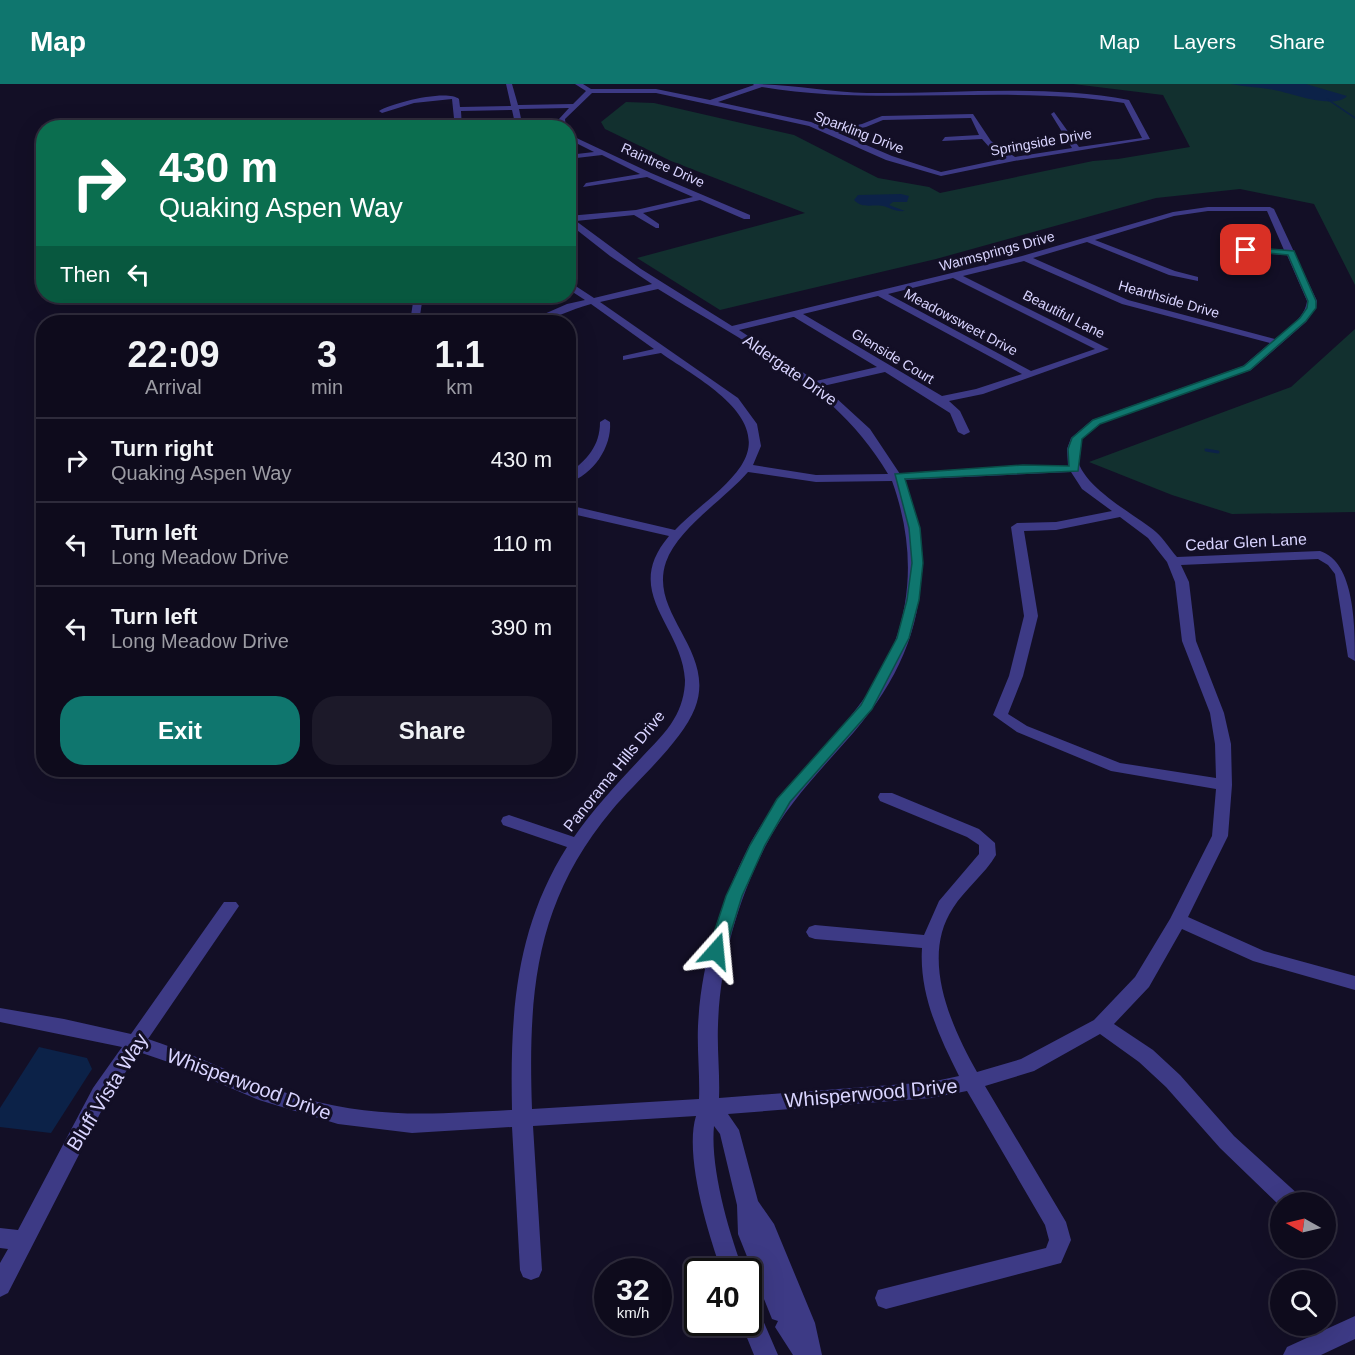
<!DOCTYPE html>
<style>
body{margin:0;font-family:Helvetica,sans-serif;background:#1c1929;color:#f1f3f6;height:100vh;display:flex;flex-direction:column;font-size:22px;white-space:nowrap}
*{box-sizing:border-box;margin:0}
p{font-size:20px;color:#9b9ba3}
.icon{flex:none;width:33px;height:33px;fill:none;stroke:currentColor;stroke-width:2;stroke-linecap:round;stroke-linejoin:round}
.map{position:relative;flex:1;overflow:hidden}
.drawer{position:absolute;left:36px;top:231px;width:540px;height:462px;display:flex;flex-direction:column;background:#0e0b1c;border-radius:24px;box-shadow:0 6px 24px #0002,0 0 0 2px #2e2b3b}
.drawer>*{flex:none}
.top-card{position:absolute;left:36px;top:36px;width:540px;height:183px;border-radius:24px;box-shadow:0 6px 24px #0002,0 0 0 2px #2e2b3b;background:#0b6e4f;color:#fff;overflow:hidden}
.needle{width:39px;rotate:278deg}
.fabs{position:absolute;left:1270px;top:1108px;display:grid;gap:12px}
.fabs a{display:grid;place-items:center;width:66px;height:66px;border-radius:50%;background:#0e0b1c;box-shadow:0 6px 24px #0002,0 0 0 2px #2e2b3b;font-size:30px}
.speed{position:absolute;left:594px;top:1174px;display:flex;gap:12px;font-size:30px;font-weight:700;text-align:center}
.speed>*{display:grid;place-content:center;width:78px;height:78px;border-radius:50%;background:#0e0b1c;box-shadow:0 6px 24px #0002,0 0 0 2px #2e2b3b;line-height:1}
.speed small{font-size:15px;font-weight:400}
.speed .limit{border:3px solid #111;border-radius:9px;background:#fff;color:#111}
.pin{position:absolute;display:grid;place-items:center;width:51px;height:51px;color:#fff;margin:-26px;border-radius:12px;box-shadow:0 3px 9px #0006}
.me{position:absolute;width:66px;margin:-33px;rotate:18deg;stroke-linejoin:round;filter:drop-shadow(0 0 4px #0008)}
.turn{display:flex;align-items:center;gap:21px;height:126px;padding:0 24px;font-size:27px}
.turn .icon{width:78px;height:78px;stroke-width:2.5}
.turn b{display:block;font-size:42px;line-height:51px}
.then{display:flex;align-items:center;height:57px;padding:0 24px;background:#0003;gap:12px;font-size:22px}
.eta{display:flex;justify-content:space-evenly;align-items:center;height:102px;text-align:center}
.eta b{font-size:36px;font-weight:700;line-height:42px}
.button{display:flex;gap:12px;margin-top:auto;padding:12px 24px}
.button a{flex:1;height:69px;border-radius:24px;background:#0f766e;color:#fff;font-size:24px;font-weight:700;line-height:69px;text-align:center}
.button a+a{background:#1c1929;color:#f1f3f6}
ul{padding:0;list-style:none}
li{display:flex;align-items:center;gap:18px;height:84px;padding:0 24px;border-top:2px solid #2e2b3b}
li div{flex:1}
li b{display:block;font-size:22px}
li em{font-style:normal}
header{display:flex;align-items:center;gap:36px;box-sizing:border-box;height:84px;padding:0 30px;background:#0f766e;color:#fff}
header strong{font-size:28px}
nav{display:flex;gap:33px;margin-inline-start:auto;font-size:21px}
.map>svg:first-child{display:block}
</style>
<header>
<strong>Map</strong>
<nav><a>Map</a><a>Layers</a><a>Share</a></nav>
</header>
<div class="map">
<svg width="1355" height="1271" viewBox="0 0 1355 1271">
<rect width="100%" height="100%" fill="#130f26"/>
<g fill="#12302f">
<path d="M1073 0H1355V201L1314 120 1240 105 1156 114 936 175 720 226 637 174 805 129 671 77 605 45 601 38 626 18 654 19 794 51 878 94 929 103 940 109 1093 77 1118 75 1190 63 1163 11Z"/>
<path d="M1355 245V428L1232 430 1172 411 1089 378 1291 303Z"/>
</g>
<g fill="#0c2248">
<path d="M1231 0H1306L1347 12C1334 26 1291 9 1274 6 1260 3 1245 3 1231 0Z"/>
<path d="M901 110 909 112 907 118H893L889 121 905 127C894 128 889 123 883 122 871 120 863 125 854 116L858 111Z"/>
<path d="M39 963 87 974 92 985 51 1049 0 1043V1024Z"/>
</g>
<g fill="none" stroke-linecap="round" stroke-linejoin="round">
<path stroke="#0c2248" stroke-width="1.5" d="M1327 15 1355 34"/>
<path stroke="#0c2248" stroke-width="3" d="M1206 366 1218 368"/>
<g fill="#3d3a85" fill-rule="evenodd">
<path d="M506 0H512L518 21 573 20 586 7 575 0H583L591 5H656L710 16 754 1 753 0C791 0 829 8 867 9 955 10 1043 0 1129 16L1150 55 1014 77 941 92 886 76 809 42 656 9H592L565 35 566 44H559V35L569 24 519 25 523 44H516L512 26 461 27 462 44H455L452 15 414 19 382 29 379 27C392 19 447 5 459 15L460 23 511 22ZM762 3C883 23 1004 0 1124 19L1142 54 1079 63 1054 28 1051 30 1072 64 1015 73 991 57 973 30 882 32 862 40 832 46 811 38 718 18ZM971 34 979 51 945 53 942 57 982 55 990 64 1007 74 941 88 892 72 838 49 866 43 883 36Z"/>
<path d="M568 50 651 89 750 131V135H744L700 116 643 129 659 140V144H656L634 131 576 137 641 185 732 242 1022 172 1173 128 1208 123H1270L1274 125 1317 217 1316 224 1306 238 1251 286 1100 340C1095 345 1086 350 1082 355 1057 392 1135 429 1156 448 1164 455 1170 465 1177 473L1320 467C1355 478 1355 543 1355 577L1348 573 1335 490 1328 481 1318 475 1181 481 1189 498 1196 557 1224 629 1231 660 1232 701 1228 752 1188 833 1264 867 1355 892V906L1253 877 1182 845 1149 903 1114 940 1153 966 1180 991 1234 1052 1300 1112 1303 1119H1281V1123L1220 1064 1166 1003 1139 978 1100 950 1034 987 985 1002 1066 1138 1071 1156 1061 1179 886 1225 878 1222 875 1214 878 1206 1046 1164 1049 1156 1045 1141 967 1007 931 1014 728 1030 739 1046 758 1117 774 1140 815 1239 822 1271H793L775 1243 778 1237 772 1235 738 1150 737 1121 720 1050 714 1042C710 1084 729 1149 744 1188H722C708 1150 684 1071 696 1032L533 1042 542 1186 539 1193 531 1196 523 1193 520 1186 512 1043 412 1049 338 1040 259 1016 174 980 139 968 107 1016 8 1209 0 1213V1179L8 1165 0 1164V1144L18 1146 93 1004 122 963 0 938V924L64 935 131 950 224 818H236L239 822 148 955C201 972 250 999 303 1014 377 1035 436 1030 512 1026 510 931 515 845 567 763L503 741 501 737 503 733 509 731 574 753C594 724 618 699 642 673 653 661 666 649 674 635 681 624 685 609 685 596 682 540 621 509 669 452L568 429V421L675 446C696 424 724 407 741 382 774 332 694 293 661 269L623 276V272L654 265 591 220C570 225 547 240 526 238L567 220 585 216 568 205V197L594 214 652 200 610 172 568 139V132L636 126 693 113 647 93 583 103 586 99 640 90 602 71 568 75V71L594 68 568 55ZM1208 127H1267L1284 166 1224 161 1220 164 1224 167 1287 171 1307 217C1305 234 1288 244 1275 255L1128 216 1033 174 1087 158 1169 191 1198 197V193L1175 187 1095 156 1174 132ZM1024 177 1122 220 1270 259 1243 282 1092 336 1071 354 1067 365 1068 382 900 390 870 345 823 302 885 288 950 329 958 348 964 351 970 348 960 327 949 317 983 310 1109 265 963 192ZM953 194 1095 265 1031 287 888 210ZM658 205C743 258 836 301 888 390L816 391 753 381 761 362 757 340 738 314 600 218ZM878 212 1022 290 976 305 942 312 803 230ZM793 233H794L877 283 816 297 739 246ZM748 388 816 398 892 397C921 477 911 557 857 624 821 671 775 710 748 764 720 819 701 880 698 942 697 967 700 991 699 1015L532 1025C528 909 535 818 612 726 636 697 682 658 695 624 717 567 648 530 666 478 678 444 725 415 748 388ZM1071 388 1082 405 1112 427 1056 438 1017 439 1011 443 1024 532 1009 592 993 631 1017 648 1111 687 1216 705 1212 752 1170 835 1135 893 1094 936 1021 975 977 988C951 942 920 874 953 824 965 805 985 790 996 771L995 759 979 745 892 709H880L878 713 880 717 967 753 979 761V770L939 817 924 851 815 841 809 843 806 848 809 853 815 855 922 864C919 910 939 952 959 992L931 998 719 1014C720 990 717 966 718 941 720 879 737 818 765 763 787 719 822 685 854 648 919 572 939 492 903 396ZM1120 433 1148 454 1167 478 1175 498 1182 557 1210 629 1215 660 1216 694 1120 679 1027 642 1008 630 1023 592 1038 532 1024 447 1056 446Z"/>
<path d="M414 212H423L419 238H410Z"/>
<path d="M605 335 610 338C612 363 593 391 568 399V390C587 376 600 362 600 338Z"/>
<path d="M748 1217 756 1220 778 1271H754L741 1239H748Z"/>
<path d="M1355 1232V1255L1321 1271H1283L1287 1263Z"/>
</g>
</g>
<path fill="#0f766e" stroke="#0a4d48" stroke-width="1.5" d="M1246 163 1294 167 1316 217V224L1306 237 1250 286 1100 340 1082 355 1078 387 905 395 920 444 923 479 919 516 909 554 872 625 790 718 765 761 742 812 725 867 716 874 711 872 708 867 726 812 750 761 777 715 861 621 897 554 907 516 912 479 909 444 895 390 1023 381 1069 382 1068 365 1072 354 1093 336 1244 282 1300 234 1307 224 1308 217 1288 171 1244 167Z"/>
<g text-anchor="middle" dominant-baseline="central" stroke-width="6" stroke-linejoin="round" paint-order="stroke">
<g font-size="14" fill="#d9d4ff" stroke="#130f26">
<text transform="translate(859 48) rotate(21)">Sparkling Drive</text>
<text transform="translate(1041 58) rotate(-10)">Springside Drive</text>
<text transform="translate(663 81) rotate(24)">Raintree Drive</text>
<text transform="translate(997 167) rotate(-15)">Warmsprings Drive</text>
<text transform="translate(1169 215) rotate(16)">Hearthside Drive</text>
<text transform="translate(1064 230) rotate(27)">Beautiful Lane</text>
<text transform="translate(961 238) rotate(28)">Meadowsweet Drive</text>
<text transform="translate(893 272) rotate(31)">Glenside Court</text>
</g>
<g font-size="16" fill="#d9d4ff" stroke="#130f26">
<text transform="translate(790 286) rotate(35)">Aldergate Drive</text>
<text transform="translate(1246 458) rotate(-3)">Cedar Glen Lane</text>
<text transform="translate(614 687) rotate(-51)">Panorama Hills Drive</text>
</g>
<g font-size="20" fill="#d9d4ff" stroke="#130f26">
<text transform="translate(249 1000) rotate(20)">Whisperwood Drive</text>
<text transform="translate(107 1008) rotate(-58)">Bluff Vista Way</text>
<text transform="translate(871 1009) rotate(-5)">Whisperwood Drive</text>
</g>
</g>
</svg>
<div class="fabs">
<a><svg class="needle" viewBox="-14 -14 28 28"><path d="M0-13l5 13h-10z" fill="#e53935"/><path d="M0 13l5-13h-10z" fill="#9b9ba3"/></svg></a>
<a><svg class="icon" aria-label="search" viewBox="0 0 24 24"><circle cx="10" cy="10" r="6"/><path d="M15 15l6 6"/></svg></a>
</div>
<div class="speed"><div>32<small>km/h</small></div><div class="limit">40</div></div>
<div class="pin" style="left:1246px;top:166px;background:#d93025"><svg class="icon" aria-label="arrive" viewBox="0 0 24 24"><path d="M6 21V4h12l-3 4 3 4H6"/></svg></div>
<svg class="me" style="left:716px;top:867px" viewBox="-20 -20 40 40"><path d="M0-17L14 15 0 8-14 15z" fill="#0f766e" stroke="#fff" stroke-width="4"/></svg>
<div class="top-card">
<div class="turn"><svg class="icon" aria-label="right" viewBox="0 0 24 24"><path d="M7 20v-9h11M14 6l5 5-5 5"/></svg><div><b>430 m</b>Quaking Aspen Way</div></div>
<div class="then">Then<svg class="icon" aria-label="left" viewBox="0 0 24 24"><path d="M17 20v-9H6M10 6l-5 5 5 5"/></svg></div>
</div>
<section class="drawer">
<div class="eta">
<div><b>22:09</b><p>Arrival</p></div>
<div><b>3</b><p>min</p></div>
<div><b>1.1</b><p>km</p></div>
</div>
<ul>
<li><svg class="icon" aria-label="right" viewBox="0 0 24 24"><path d="M7 20v-9h11M14 6l5 5-5 5"/></svg><div><b>Turn right</b><p>Quaking Aspen Way</p></div><em>430 m</em></li>
<li><svg class="icon" aria-label="left" viewBox="0 0 24 24"><path d="M17 20v-9H6M10 6l-5 5 5 5"/></svg><div><b>Turn left</b><p>Long Meadow Drive</p></div><em>110 m</em></li>
<li><svg class="icon" aria-label="left" viewBox="0 0 24 24"><path d="M17 20v-9H6M10 6l-5 5 5 5"/></svg><div><b>Turn left</b><p>Long Meadow Drive</p></div><em>390 m</em></li>
</ul>
<div class="button"><a>Exit</a><a>Share</a></div>
</section>
</div>
